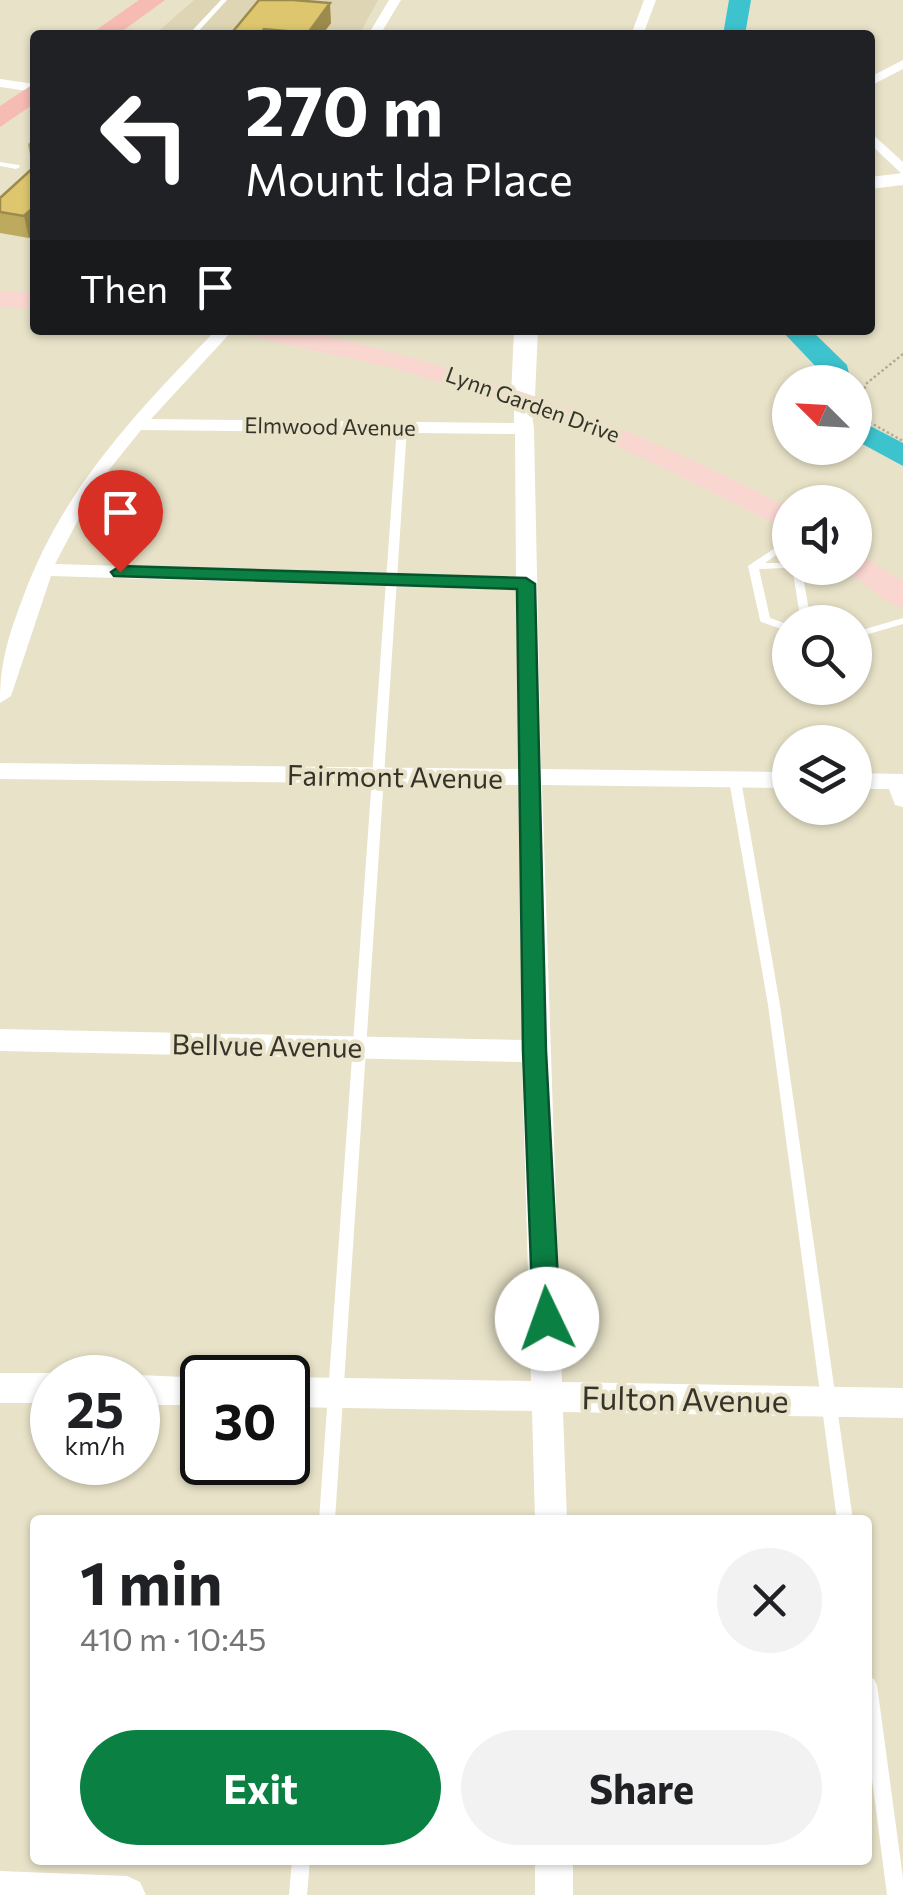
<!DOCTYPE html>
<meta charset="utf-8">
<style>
body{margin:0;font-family:Commissioner,sans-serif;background:#f2f2f2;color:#202124;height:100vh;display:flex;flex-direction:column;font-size:38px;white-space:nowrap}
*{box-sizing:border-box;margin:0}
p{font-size:32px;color:#757577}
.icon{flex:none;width:55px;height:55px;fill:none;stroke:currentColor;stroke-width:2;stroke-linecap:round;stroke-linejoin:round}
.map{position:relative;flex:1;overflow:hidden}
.details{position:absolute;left:30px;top:1515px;width:842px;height:350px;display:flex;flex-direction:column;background:#fff;border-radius:10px;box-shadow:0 2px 8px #0004}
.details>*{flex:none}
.banner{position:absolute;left:30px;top:30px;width:845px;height:305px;border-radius:10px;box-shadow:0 2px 8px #0004;background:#202124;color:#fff;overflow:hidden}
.needle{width:65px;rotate:294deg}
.tools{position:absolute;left:772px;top:365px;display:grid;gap:20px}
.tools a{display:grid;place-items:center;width:100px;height:100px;border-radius:50%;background:#fff;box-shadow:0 2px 8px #0004;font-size:50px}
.speed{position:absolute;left:30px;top:1355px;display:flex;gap:20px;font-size:50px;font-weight:700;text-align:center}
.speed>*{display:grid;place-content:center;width:130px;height:130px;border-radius:50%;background:#fff;box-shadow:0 2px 8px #0004;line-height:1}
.speed small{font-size:25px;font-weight:400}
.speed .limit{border:5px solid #111;border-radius:15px;background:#fff;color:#111}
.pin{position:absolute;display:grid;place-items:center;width:85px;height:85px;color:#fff;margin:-102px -42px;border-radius:50% 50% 50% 0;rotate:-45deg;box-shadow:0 0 10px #0007}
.pin .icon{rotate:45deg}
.me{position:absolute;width:110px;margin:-55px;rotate:357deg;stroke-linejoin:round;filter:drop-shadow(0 0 8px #0008)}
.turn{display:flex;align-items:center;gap:35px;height:210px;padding:0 50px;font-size:45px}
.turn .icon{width:130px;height:130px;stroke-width:2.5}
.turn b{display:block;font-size:70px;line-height:85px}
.then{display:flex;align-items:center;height:95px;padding:0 50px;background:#0003;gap:20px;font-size:38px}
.round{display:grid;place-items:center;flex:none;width:105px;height:105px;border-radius:52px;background:#f2f2f2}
.head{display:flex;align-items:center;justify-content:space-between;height:170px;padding:0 50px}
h1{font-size:60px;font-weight:700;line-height:75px}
.primary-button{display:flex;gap:20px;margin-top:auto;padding:20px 50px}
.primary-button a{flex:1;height:115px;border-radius:60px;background:#0b8043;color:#fff;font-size:40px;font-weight:700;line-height:115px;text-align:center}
.primary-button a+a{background:#f2f2f2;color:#202124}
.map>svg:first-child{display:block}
</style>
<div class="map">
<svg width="903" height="1895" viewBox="0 0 903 1895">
<rect width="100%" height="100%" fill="#e8e2c8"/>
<path fill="#ded5b5" d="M194 0H378L359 35H154Z"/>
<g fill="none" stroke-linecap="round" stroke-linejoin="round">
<g fill="#3dc3ce" fill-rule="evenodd">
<path d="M729 0H751L745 35H723Z"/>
<path d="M781 330H811L847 365 851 382H821L822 373Z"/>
<path d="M855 418 903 443V466L855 440Z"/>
</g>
<path stroke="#b1ac97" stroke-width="2.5" stroke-dasharray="2.5 2.5" stroke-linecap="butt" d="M903 354 867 383 858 401 871 423 903 441"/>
<g fill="#fff" fill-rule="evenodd">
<path d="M221 0H227L195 35H188Z"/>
<path d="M0 162 19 165 20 167 16 169 0 166Z"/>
<path d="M402 424 407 427 335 1520H319L397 427Z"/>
<path d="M790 538V545L765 563H790V568L802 570 811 622H801L793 573 784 568 759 569 770 618 790 625V632L761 622 760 620 748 566Z"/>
<path d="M903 618V624L855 638V632Z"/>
<path d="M735 776 741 780 780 1005 853 1520H837L768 1005 729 780Z"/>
<path d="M868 1676 874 1679 877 1685 903 1878V1895H887L868 1748Z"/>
<path d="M292 1860H310L307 1895H289Z"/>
</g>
<g fill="#fff" fill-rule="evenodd">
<path d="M389 0H401L380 35H368Z"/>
<path d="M644 0H656L643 35H631Z"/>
<path d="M903 60V69L870 86V77Z"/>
<path d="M0 79 35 84V92L0 87Z"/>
<path d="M870 132 903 162V175L870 144Z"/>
<path d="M216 330H233L151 419 514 423V396L529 392 534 429 541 769 790 772V788L542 785 562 1382 903 1388V1418L563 1412 567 1520H535L532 1411 288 1407V1377L531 1381 522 1062 0 1051V1029L522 1040 519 785 0 779V763L519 769 516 590 51 576 11 696 0 703C0 663 8 637 22 600 62 489 136 413 216 330ZM141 430 515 434 516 577 55 564 96 486Z"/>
<path d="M855 773 903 774V807L895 805 889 789H855Z"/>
<path d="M0 1373H52L63 1378H52V1403H0Z"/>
<path d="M138 1375 208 1378H202V1405H138V1378H132Z"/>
<rect x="535" y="1860" width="38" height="35"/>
<path d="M0 1871 127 1876 140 1882 146 1895H0Z"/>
</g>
<g fill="#fff" fill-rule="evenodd">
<path d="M903 173V185L870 189V177Z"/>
<path d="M514 330H538L535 396 523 403 511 396Z"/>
</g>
<g fill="#fad6d1" fill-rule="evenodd">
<rect x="0" y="291" width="35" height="16"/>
<path d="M246 330H298L332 337C493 376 644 430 790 509V531L650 461 523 408 393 368 249 336Z"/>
<path d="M855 552 903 581V607L891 604 844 569 855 568Z"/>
</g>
<g fill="#f6bbb3" fill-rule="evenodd">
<path d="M139 0H165L117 35H89Z"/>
<path d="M35 83V103L0 127V106Z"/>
</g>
</g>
<g fill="#beaa5e">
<path d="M259 0H302L331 23 322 35H230Z"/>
<path d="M35 138V232L29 238 0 233V198L35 166 32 165 28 144Z"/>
</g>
<g fill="#9b8b4c">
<path d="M330 3 331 23 322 35H309L308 33Z"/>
<path d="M35 206V232L29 238 24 216Z"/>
</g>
<g fill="#ddc66d" stroke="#9b8b4c" stroke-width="2.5">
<path d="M259 0H293L330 3 308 33 264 29 259 35H230Z"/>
<path d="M35 166V206L24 216 0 212V198Z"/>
</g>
<path fill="#0b8043" stroke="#07532c" stroke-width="2.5" d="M120 566 526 578 535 584 546 1051 560 1319 556 1328 547 1331 537 1328 533 1319 523 1051 517 589 114 576 111 572Z"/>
<g text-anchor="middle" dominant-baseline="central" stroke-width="8" stroke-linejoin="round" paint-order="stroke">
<g font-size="22" fill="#353229" stroke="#e8e2c8">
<text transform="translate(533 404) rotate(20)">Lynn Garden Drive</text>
<text transform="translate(330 426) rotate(1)">Elmwood Avenue</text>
</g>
<g font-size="28" fill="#353229" stroke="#e8e2c8">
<text transform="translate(395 776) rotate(1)">Fairmont Avenue</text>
<text transform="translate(267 1045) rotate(1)">Bellvue Avenue</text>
</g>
<g font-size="32" fill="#353229" stroke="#e8e2c8">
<text transform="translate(685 1398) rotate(1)">Fulton Avenue</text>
</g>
</g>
</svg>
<div class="tools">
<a><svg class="needle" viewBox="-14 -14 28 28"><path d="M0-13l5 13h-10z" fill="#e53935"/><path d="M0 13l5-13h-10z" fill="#757577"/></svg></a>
<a><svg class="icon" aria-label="sound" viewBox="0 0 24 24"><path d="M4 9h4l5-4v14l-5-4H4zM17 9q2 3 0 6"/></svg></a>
<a><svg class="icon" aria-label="search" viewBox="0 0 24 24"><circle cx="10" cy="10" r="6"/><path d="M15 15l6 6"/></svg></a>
<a><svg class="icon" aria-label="layers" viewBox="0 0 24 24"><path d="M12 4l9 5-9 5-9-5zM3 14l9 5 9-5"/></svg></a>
</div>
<div class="speed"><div>25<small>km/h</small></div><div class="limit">30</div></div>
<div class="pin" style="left:120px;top:572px;background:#d93025"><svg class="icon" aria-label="arrive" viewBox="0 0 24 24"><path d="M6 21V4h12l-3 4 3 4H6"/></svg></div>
<svg class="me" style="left:547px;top:1319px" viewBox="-20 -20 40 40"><circle r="19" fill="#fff"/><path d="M0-13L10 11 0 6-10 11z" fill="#0b8043"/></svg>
<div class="banner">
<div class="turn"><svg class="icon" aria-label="left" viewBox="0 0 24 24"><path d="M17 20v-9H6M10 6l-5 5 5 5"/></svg><div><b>270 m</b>Mount Ida Place</div></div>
<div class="then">Then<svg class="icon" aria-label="arrive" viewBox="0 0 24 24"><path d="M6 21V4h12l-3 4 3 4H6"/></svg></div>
</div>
<section class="details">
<div class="head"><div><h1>1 min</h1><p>410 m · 10:45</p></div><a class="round"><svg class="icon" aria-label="close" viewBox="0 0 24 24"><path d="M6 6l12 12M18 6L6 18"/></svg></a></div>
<div class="primary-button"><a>Exit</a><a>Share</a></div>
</section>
</div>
